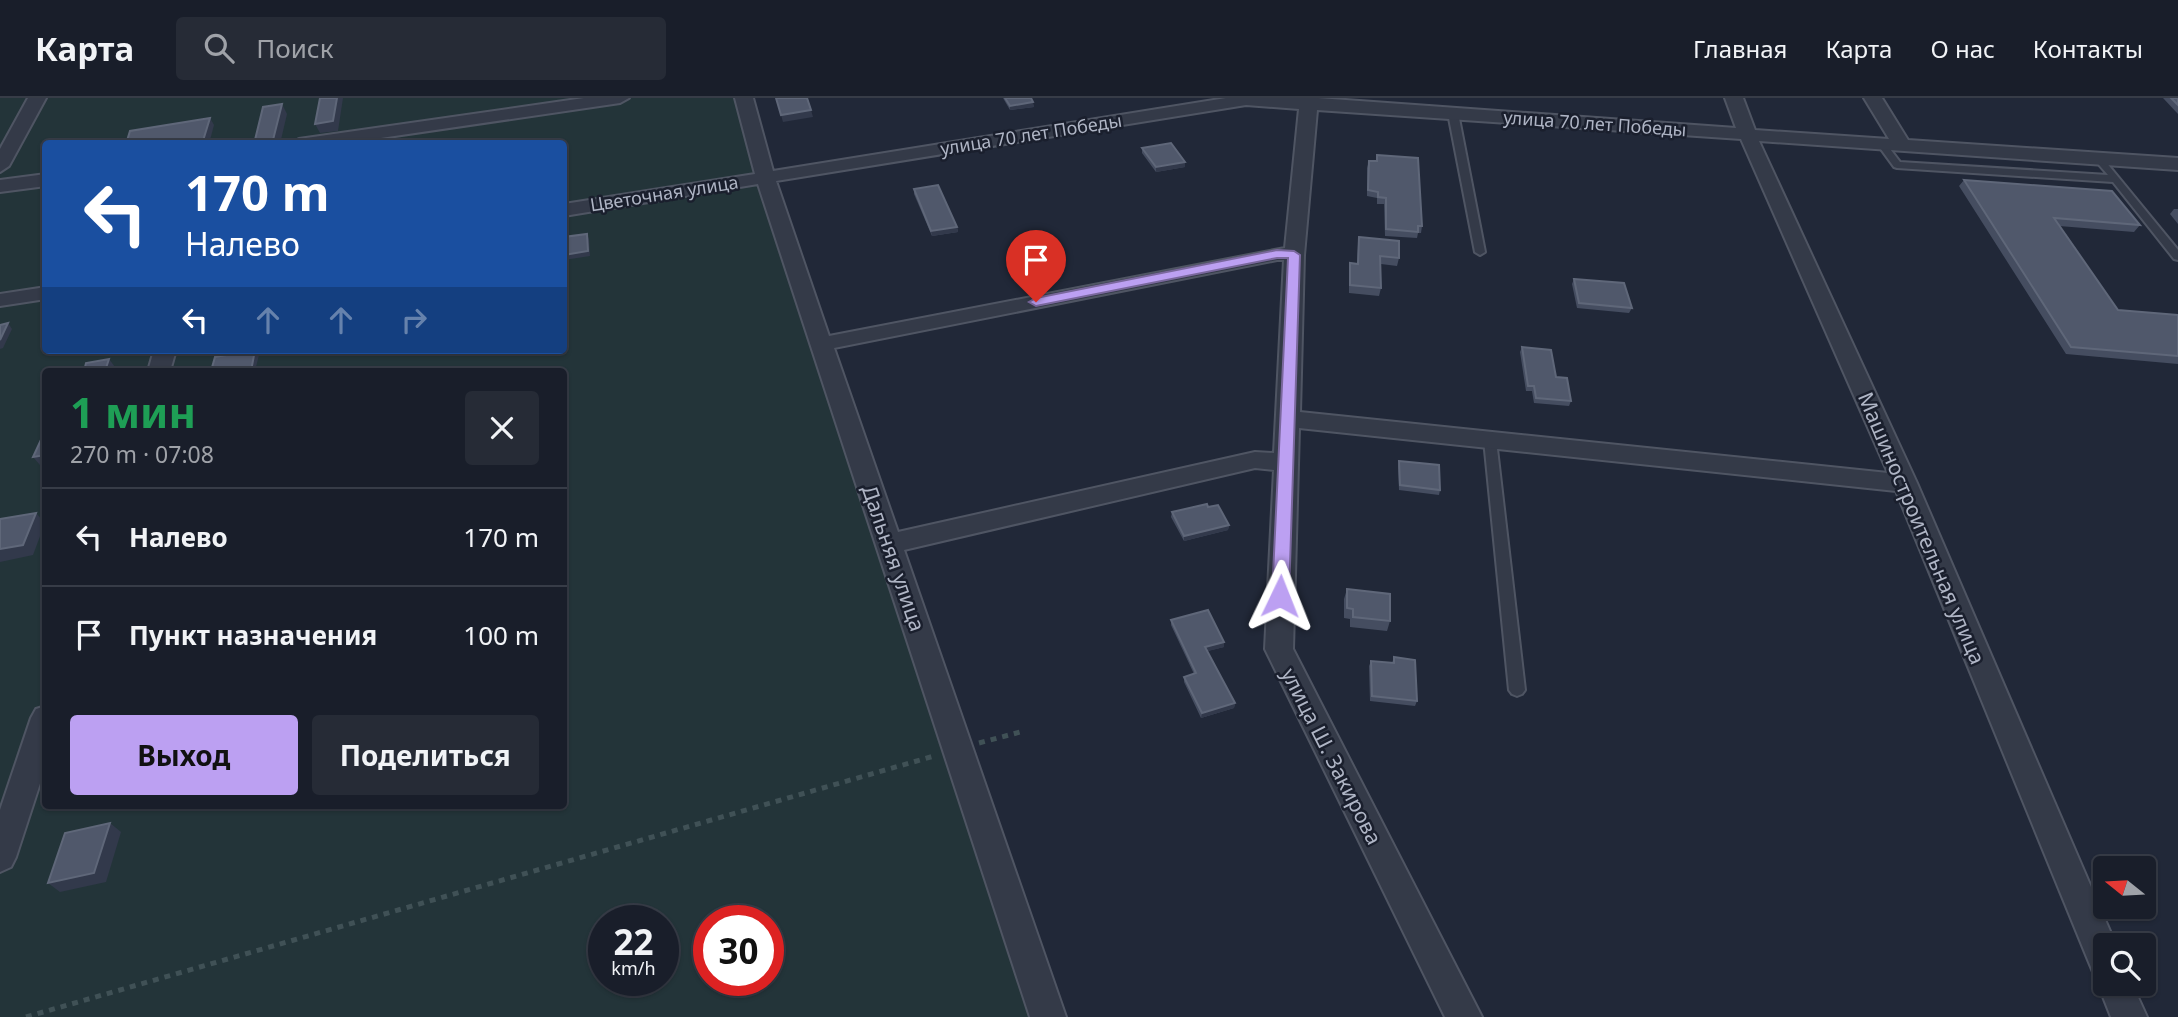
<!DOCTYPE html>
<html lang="ru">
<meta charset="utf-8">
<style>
body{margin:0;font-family:"Noto Sans",sans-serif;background:#262b36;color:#f1f3f6;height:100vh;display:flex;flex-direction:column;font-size:26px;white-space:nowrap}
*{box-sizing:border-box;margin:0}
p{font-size:23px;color:#9fa2a8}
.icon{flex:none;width:38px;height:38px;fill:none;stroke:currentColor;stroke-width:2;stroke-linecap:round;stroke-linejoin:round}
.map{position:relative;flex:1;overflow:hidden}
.drawer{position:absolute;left:42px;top:270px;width:525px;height:441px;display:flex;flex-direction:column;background:#191e2a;border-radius:7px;box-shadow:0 2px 5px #0004,0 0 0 2px #373c47}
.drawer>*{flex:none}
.banner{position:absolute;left:42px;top:42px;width:525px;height:214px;border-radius:7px;box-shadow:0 2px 5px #0004,0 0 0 2px #373c47;background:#1a4fa0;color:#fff;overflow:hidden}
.needle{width:46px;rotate:288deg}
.buttons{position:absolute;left:2093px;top:758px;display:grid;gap:14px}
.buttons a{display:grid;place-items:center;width:63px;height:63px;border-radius:7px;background:#191e2a;box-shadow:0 2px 5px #0004,0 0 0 2px #373c47;font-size:35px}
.speed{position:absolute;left:588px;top:807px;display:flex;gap:14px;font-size:35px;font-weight:700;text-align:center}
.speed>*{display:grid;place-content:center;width:91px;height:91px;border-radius:50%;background:#191e2a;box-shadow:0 2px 5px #0004,0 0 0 2px #373c47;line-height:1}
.speed small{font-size:18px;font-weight:400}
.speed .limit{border:10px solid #d22;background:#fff;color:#111}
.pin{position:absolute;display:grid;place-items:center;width:60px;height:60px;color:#fff;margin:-72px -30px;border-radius:50% 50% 50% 0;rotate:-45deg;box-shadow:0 0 7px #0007}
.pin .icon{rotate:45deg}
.me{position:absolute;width:77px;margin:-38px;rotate:2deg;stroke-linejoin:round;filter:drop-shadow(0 0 5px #0008)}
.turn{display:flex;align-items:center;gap:24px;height:147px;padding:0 28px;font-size:32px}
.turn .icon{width:91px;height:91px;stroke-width:2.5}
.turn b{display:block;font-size:49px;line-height:60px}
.lanes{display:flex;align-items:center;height:66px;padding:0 28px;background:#0003;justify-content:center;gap:35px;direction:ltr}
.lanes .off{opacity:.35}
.round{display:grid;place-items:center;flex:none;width:74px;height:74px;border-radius:7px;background:#262b36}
.headline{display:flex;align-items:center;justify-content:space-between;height:119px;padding:0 28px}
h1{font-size:42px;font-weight:700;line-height:52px;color:#1e9e55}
.button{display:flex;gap:14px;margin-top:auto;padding:14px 28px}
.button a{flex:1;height:80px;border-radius:7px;background:#bca0f2;color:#111;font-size:28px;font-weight:700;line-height:80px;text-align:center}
.button a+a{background:#262b36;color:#f1f3f6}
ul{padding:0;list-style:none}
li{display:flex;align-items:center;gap:21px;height:98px;padding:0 28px;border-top:2px solid #373c47}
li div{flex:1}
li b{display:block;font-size:26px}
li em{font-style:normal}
header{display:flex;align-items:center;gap:42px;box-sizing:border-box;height:98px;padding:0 35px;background:#191e2a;border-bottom:2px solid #373c47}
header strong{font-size:33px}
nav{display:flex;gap:38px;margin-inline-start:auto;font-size:24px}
.search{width:490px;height:63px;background:#262b36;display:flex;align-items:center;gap:18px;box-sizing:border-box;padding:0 24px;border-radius:7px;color:#9fa2a8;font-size:26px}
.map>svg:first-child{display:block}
</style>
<header>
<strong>Карта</strong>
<div class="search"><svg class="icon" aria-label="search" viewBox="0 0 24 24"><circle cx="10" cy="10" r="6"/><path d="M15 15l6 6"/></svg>Поиск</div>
<nav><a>Главная</a><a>Карта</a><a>О нас</a><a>Контакты</a></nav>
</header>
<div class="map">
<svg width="2178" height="919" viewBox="0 0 2178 919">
<rect width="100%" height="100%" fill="#212838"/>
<path fill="#233439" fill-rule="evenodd" d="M0 0H736L1033 919H0ZM46 46H564V252H46ZM46 273H564V707H46ZM604 822H663V882H604ZM709 822H768V882H709Z"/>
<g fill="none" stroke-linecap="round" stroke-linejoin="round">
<defs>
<g id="service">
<path d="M1453 12 1458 15 1485 154 1480 157 1475 154 1448 15Z"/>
<path d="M1878 43H1884L1900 64 2108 77 2093 60 2101 58 2178 152V162L2174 161 2113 84 1897 70 1894 69 1878 47Z"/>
<path d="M1490 338 1496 342 1525 592 1522 596 1517 598 1512 596 1509 592 1484 342Z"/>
</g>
<g id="minor">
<path d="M28 0H46L9 68 0 74V51Z"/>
<path d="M584 0H629L620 5 340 46H290L299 41Z"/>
<path d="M735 0H753L773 73 1226 0H1318L1736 30 1725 0H1743L1755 32 1889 41 1864 0H1882L1908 42 2178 60V72L1759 43 1917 385 2116 847H2105V886H2132L2147 919H2111L2098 886 2101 877 2093 874 2088 862 1896 393 1299 330 1293 551 1482 919H1445L1265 551 1274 372 1255 370 904 452 1066 919H1030L758 86 564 118V106L755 76ZM1246 7 1299 11 1285 150 829 238 776 83ZM1317 12 1741 41 1888 375 1300 314 1304 157ZM1277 162H1284L1274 355 1255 354 898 434 834 250Z"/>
<path d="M46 76V88L0 94V82Z"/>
<path d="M46 189V201L0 208V196Z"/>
<path d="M154 252H176L170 273H148Z"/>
<path d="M46 608V667L16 759 11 769 0 774V712L31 620 36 611Z"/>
</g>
</defs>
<use href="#service" stroke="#4f5563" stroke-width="4"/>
<use href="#minor" stroke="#4f5563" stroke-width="4"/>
<g stroke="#405156" stroke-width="5" stroke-dasharray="6 6" stroke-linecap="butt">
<path d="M979 645 1024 633"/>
<path d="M26 919 934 658"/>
</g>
<use href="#service" fill="#343a48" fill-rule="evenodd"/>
<use href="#minor" fill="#343a48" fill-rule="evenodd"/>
</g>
<g fill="#454d60">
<path d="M1003 0H1031L1034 9 1010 12Z"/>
<path d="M2163 0H2178V16Z"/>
<path d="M1142 50 1185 69 1156 74 1142 55Z"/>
<path d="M1377 57 1422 128 1421 135H1418L1417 140 1385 138 1384 106H1377V100L1367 98V70L1369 63H1376Z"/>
<path d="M1964 82 2140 127 2134 134 2059 128 2118 212 2178 217V266L2066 256 1959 88Z"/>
<path d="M914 91 957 129 958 134 932 138 914 96Z"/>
<path d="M2174 111H2178V126L2170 116Z"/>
<path d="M1359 139 1399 160 1397 168 1381 166V190L1379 198 1349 195V173L1350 165 1357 166 1358 146Z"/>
<path d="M1574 181 1632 210 1629 215 1577 210 1572 186Z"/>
<path d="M1522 249 1556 279 1571 303 1569 308 1534 305 1532 293H1526L1520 254Z"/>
<path d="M1399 363 1440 392 1439 397 1399 392 1398 368Z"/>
<path d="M1208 409 1229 427 1228 432 1184 443 1171 419 1172 414Z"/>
<path d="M1347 491 1390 523 1387 533 1350 529V521L1344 520V501Z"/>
<path d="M1171 522 1224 549 1207 553 1235 605 1234 610 1201 620 1184 584V579L1194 576 1171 527Z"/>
<path d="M1394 559 1417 603 1415 608 1370 603 1369 568 1371 563 1392 565Z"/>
</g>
<g fill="#32394b">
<path d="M337 0H343L338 33 320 35 315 26Z"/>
<path d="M1033 4 1034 9 1010 12V8Z"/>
<path d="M282 6 287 16 280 46H272Z"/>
<path d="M811 12 813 19 783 24 781 17Z"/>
<path d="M210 20 214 27 209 46H202Z"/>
<path d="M1185 64V69L1156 74V69Z"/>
<path d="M957 129 958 134 932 138 931 133Z"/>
<path d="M587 136 589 141 590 158 564 162V157Z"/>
<path d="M8 225 12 231 3 250 0 251V242Z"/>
<path d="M255 252 259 257 255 273H251Z"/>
<path d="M109 261 115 269 114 273H105Z"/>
<path d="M46 357V366L40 367 33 359Z"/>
<path d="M36 415 45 425 33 457 0 464V451Z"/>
<path d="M1229 427 1228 432 1184 443V438Z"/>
<path d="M1224 544V549L1205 554V549Z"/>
<path d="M1235 605 1234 610 1201 620 1202 615Z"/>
<path d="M110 725 121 734 106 784 60 794 48 785Z"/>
</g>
<g fill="#50586b" stroke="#5f6779" stroke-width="2">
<path d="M320 0H337L333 23 315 26Z"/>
<path d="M776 0H807L811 12 781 17Z"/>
<path d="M1005 0H1031L1033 4 1010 8Z"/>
<path d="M2171 0H2178V7Z"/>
<path d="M282 6 272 46H254L263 9Z"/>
<path d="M210 20 202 46H126L130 33Z"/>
<rect x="314" y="44" width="18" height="2"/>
<path d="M1171 45 1185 64 1156 69 1142 50Z"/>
<path d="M1377 57 1418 60 1422 128H1418V134L1386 131V100L1378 99V94L1368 92 1369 63H1377Z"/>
<path d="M1964 82 2112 93 2140 127 2054 120 2118 212 2178 217V258L2071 249Z"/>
<path d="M938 87 957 129 931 133 914 91Z"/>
<path d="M587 136 588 153 564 157V139Z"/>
<path d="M1359 139 1399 143V160L1380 158 1381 190 1350 187V165L1358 166Z"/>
<path d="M1574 181 1624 185 1632 210 1579 205Z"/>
<path d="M8 225 0 242V227Z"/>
<path d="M1522 249 1551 252 1556 279 1567 280 1571 303 1536 300 1534 288H1528Z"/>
<path d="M255 252 251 273H211L215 259Z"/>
<path d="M109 261 105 273H84L86 265Z"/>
<path d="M46 331V357L33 359Z"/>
<path d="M1399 363 1439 367 1440 392 1400 387Z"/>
<path d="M1207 406 1208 409 1218 407 1229 427 1184 438 1172 414Z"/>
<path d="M36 415 23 447 0 451V421Z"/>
<path d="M1347 491 1390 496V523L1353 519V511L1347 510Z"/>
<path d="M1208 512 1224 544 1205 549 1235 605 1202 615 1184 579 1196 575 1171 522Z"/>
<path d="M1394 559 1415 562 1417 603 1372 598 1371 563 1394 565Z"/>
<path d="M110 725 94 775 48 785 65 735Z"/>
</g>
<path fill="#bca0f2" stroke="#7a689d" stroke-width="2" d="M1277 152 1294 153 1300 157 1289 498 1280 504 1272 498 1288 160H1277L1036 208 1029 204 1036 200Z"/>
<g text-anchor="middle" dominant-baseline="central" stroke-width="5" stroke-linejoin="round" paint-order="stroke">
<g font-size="18" fill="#afb5c5" stroke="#1a1f2d">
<text transform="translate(1595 25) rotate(4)">улица 70 лет Победы</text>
<text transform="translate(1031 36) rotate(-9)">улица 70 лет Победы</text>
<text transform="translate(664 95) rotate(-9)">Цветочная улица</text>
</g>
<g font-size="21" fill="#afb5c5" stroke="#1a1f2d">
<text transform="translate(1922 430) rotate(67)">Машиностроительная улица</text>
<text transform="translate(894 460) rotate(71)">Дальняя улица</text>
<text transform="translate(1332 658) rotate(63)">улица Ш. Закирова</text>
</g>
</g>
</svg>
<div class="buttons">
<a><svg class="needle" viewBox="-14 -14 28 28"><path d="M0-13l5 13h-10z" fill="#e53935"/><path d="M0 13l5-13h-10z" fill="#9fa2a8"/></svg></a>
<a><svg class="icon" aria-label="search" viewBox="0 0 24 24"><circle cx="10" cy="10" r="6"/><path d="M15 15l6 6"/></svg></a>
</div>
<div class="speed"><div>22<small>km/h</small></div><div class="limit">30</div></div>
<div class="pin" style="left:1036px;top:204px;background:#d93025"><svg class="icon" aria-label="arrive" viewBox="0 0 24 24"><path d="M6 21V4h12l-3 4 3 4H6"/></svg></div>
<svg class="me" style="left:1280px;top:498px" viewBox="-20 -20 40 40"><path d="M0-17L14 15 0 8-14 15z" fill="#bca0f2" stroke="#fff" stroke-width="4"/></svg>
<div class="banner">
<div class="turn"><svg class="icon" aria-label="left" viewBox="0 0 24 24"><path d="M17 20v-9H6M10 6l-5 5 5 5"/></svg><div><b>170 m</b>Налево</div></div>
<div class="lanes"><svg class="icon" aria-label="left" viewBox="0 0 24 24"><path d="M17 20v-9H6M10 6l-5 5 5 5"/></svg><svg class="icon off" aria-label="ahead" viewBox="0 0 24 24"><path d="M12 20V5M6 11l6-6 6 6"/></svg><svg class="icon off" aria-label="ahead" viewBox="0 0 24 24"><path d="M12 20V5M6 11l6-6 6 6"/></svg><svg class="icon off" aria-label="right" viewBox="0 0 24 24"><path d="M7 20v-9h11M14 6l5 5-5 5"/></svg></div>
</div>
<section class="drawer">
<div class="headline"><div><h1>1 мин</h1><p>270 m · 07:08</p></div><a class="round"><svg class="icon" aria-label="close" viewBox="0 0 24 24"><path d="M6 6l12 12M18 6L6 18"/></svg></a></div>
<ul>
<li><svg class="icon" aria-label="left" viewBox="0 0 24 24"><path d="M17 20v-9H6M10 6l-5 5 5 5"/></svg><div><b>Налево</b></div><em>170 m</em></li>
<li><svg class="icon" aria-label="arrive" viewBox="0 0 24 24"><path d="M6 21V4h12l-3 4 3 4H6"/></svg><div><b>Пункт назначения</b></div><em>100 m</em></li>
</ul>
<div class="button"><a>Выход</a><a>Поделиться</a></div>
</section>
</div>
